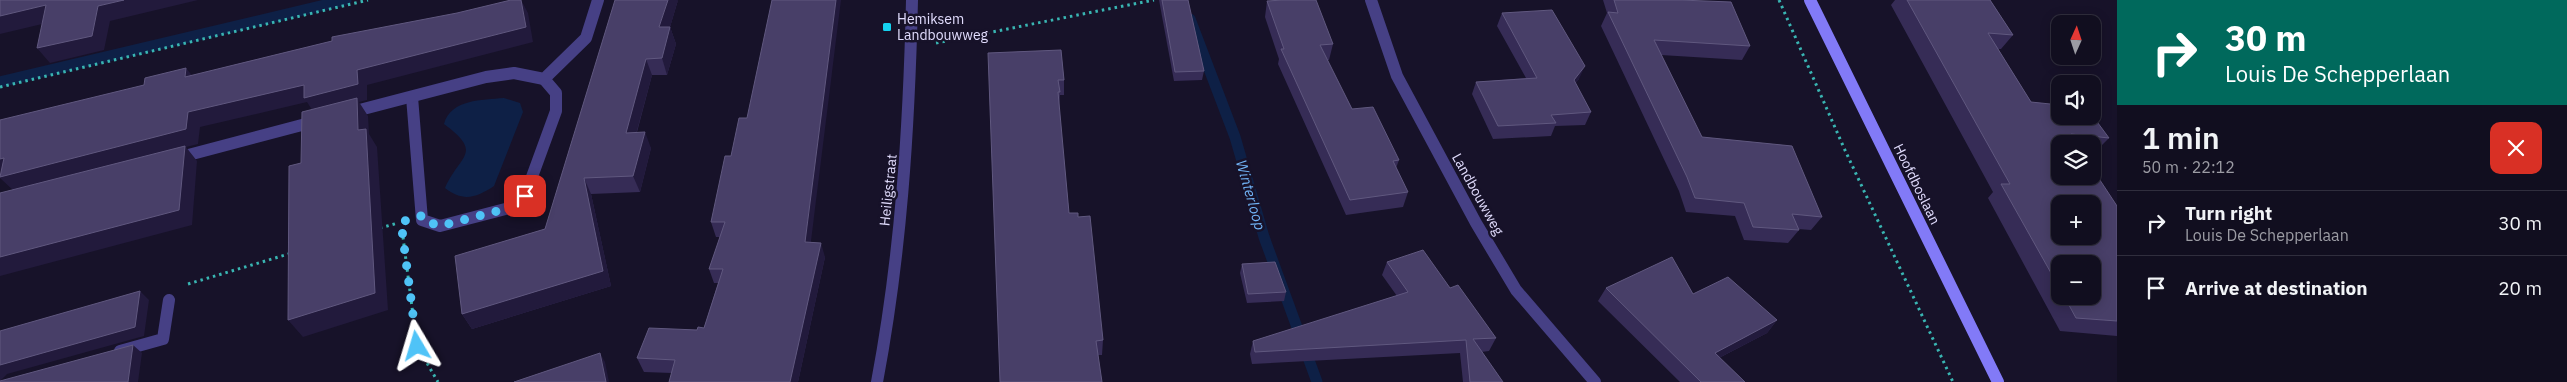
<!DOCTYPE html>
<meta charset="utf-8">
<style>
body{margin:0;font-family:"IBM Plex Sans",sans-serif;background:#1e1c2c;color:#f1f3f6;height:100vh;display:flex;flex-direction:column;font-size:19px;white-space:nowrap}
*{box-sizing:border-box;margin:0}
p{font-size:16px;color:#9c9ca4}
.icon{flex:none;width:28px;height:28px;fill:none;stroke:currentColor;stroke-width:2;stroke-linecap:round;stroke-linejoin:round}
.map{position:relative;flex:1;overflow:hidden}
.details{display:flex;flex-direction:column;background:#110e1f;width:450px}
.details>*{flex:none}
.banner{background:#00695c;color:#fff;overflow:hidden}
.needle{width:32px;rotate:3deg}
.fabs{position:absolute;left:2051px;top:15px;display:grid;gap:10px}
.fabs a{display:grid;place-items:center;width:50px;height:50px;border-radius:10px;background:#110e1f;box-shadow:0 2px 12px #0003,0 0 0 1px #302e3d;font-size:25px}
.pin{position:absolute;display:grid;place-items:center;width:42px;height:42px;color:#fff;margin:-21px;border-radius:10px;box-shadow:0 2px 8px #0006}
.me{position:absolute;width:55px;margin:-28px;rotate:353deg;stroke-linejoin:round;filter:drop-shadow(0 0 4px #0008)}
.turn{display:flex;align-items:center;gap:18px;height:105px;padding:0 25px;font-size:22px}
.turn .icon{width:65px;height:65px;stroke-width:2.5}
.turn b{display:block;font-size:35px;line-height:42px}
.round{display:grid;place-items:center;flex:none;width:52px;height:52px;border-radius:10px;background:#1e1c2c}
.head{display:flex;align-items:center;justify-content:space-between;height:85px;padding:0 25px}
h1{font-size:30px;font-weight:600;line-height:38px}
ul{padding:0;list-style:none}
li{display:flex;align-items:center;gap:15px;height:65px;padding:0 25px;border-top:1px solid #302e3d}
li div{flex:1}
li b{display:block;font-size:19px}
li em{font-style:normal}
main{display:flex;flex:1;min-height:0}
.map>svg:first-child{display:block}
</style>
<main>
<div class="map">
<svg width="2117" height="382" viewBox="0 0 2117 382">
<rect width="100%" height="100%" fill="#171229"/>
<path fill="#0e2046" d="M504 98 520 103 523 112 494 186C476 198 463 202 445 188 460 154 484 154 444 124 451 99 482 100 504 98Z"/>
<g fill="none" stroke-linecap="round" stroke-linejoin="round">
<g stroke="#0e2046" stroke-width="11">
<path d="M1190 19 1235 137 1264 237 1317 382"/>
<path d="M0 82 346 0"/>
</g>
<g stroke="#39b5b2" stroke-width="3" stroke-dasharray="2.5 4" stroke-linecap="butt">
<path d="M1779 0 1844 148 1953 382"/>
<path d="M936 43 1154 0"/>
<path d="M0 87 368 0"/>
<path d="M380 228 398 223"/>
<path d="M403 237 417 346 438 382"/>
<path d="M188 284 292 253"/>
</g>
<g stroke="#464085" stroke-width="12">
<path d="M1371 0 1397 76 1476 223 1516 290 1595 382"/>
<path d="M412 97 422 220 440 226 509 208 525 196 556 111V93L544 79"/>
<path d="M348 113 486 77 514 73 544 79 586 38 598 0"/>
<path d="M177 158 317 121"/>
<path d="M120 351 163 339 169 300"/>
<path d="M877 382C901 255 909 129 912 0"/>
</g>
<path stroke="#827af7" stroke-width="12" d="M1810 0 1998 382"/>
</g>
<g fill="#362c56" fill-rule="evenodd">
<path d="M678 0 670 27 676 44 667 75H652L637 132 651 148 640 192 591 194 611 286 472 329 462 314 545 229Z"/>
<path d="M1159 0H1188L1204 71 1202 80 1174 81Z"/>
<path d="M1603 0H1680L1750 46 1742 60 1661 55 1702 137 1822 217 1811 230 1798 229 1799 230 1788 243 1744 240 1735 216 1686 212 1679 191 1601 26 1607 13Z"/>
<path d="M1895 0H1990L2013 35 2001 49H1998L2031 102 2109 138 2095 152H2092V144H2060L2117 206V336L2060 331 1988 198 1993 192 1891 5ZM2060 264 2092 296H2060Z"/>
<path d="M1267 1 1333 44 1329 60H1327L1352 109 1399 160 1396 168 1408 192 1403 207 1346 215 1278 64 1279 59 1265 17Z"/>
<path d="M1502 13 1579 79 1575 83 1591 112 1585 125 1555 126 1551 136 1493 139 1472 94 1476 82 1526 78 1497 26Z"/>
<path d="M1061 50 1064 80V95H1060L1059 108 1069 213 1103 340 1102 355H1098L1000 382Z"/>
<path d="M747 118 811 242 825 257 798 382H669L672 373 644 372 637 358 704 328 718 283H714L709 269 720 237H716L711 222 731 156Z"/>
<path d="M1387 262 1450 288 1496 338 1489 351 1481 352 1503 382H1463L1460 353 1252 364 1250 354 1253 341 1397 296 1382 275Z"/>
<path d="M1242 264 1286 292 1284 301 1247 303 1240 273Z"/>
<path d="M1606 288 1693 294 1777 320 1767 333 1719 358 1745 382H1680L1598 301Z"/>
</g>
<g fill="#221a3c">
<path d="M124 0H198L110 21 104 50 50 63 37 48 98 6Z"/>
<path d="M521 0 528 13 533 42 367 85V100L359 102 368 116 369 134 377 147 388 310 303 337 288 320 314 113 307 102 200 127 198 144 186 147 197 161 192 225 0 276V257L15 192 0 178V159L357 70Z"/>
<path d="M668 0H678L665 44 659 27Z"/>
<path d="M836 0H841L809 257 805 242Z"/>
<path d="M46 5 59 20 0 34V16Z"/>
<path d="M670 27 676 44 667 75 662 58Z"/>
<path d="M646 59 652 75 632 149 626 133Z"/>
<path d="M1585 66 1579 79 1568 93 1574 80Z"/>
<path d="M186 68 198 83 185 77Z"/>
<path d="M645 132 651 148 640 192 633 176Z"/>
<path d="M584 178 591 194 611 286 472 329 462 314 603 271Z"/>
<path d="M821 243 825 257 798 382H790Z"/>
<path d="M140 291 149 300 144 336 7 374 1 380 2 382H0V365Z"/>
<path d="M1777 320 1767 333 1705 365 1715 353Z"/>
<path d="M133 345 142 353 138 382H128Z"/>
<path d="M600 353 605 362 609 382H606Z"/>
</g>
<g fill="#483f68" stroke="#60587f" fill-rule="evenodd">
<path d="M0 0H124L98 6 92 36 37 48 46 5 0 16Z"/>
<path d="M511 0H521L526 27 357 70 358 84 304 98V85L188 112 186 129 0 177 4 158 0 159V120L144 85 145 78 186 68 185 77 332 41V37L457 13Z"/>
<path d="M615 0H668L659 27H670L662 58 646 59 626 133 645 132 633 176 584 178 603 271 462 314 455 256 545 229Z"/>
<path d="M772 0H836L805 242 821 243 790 382H669L675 360 637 358 649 328 697 330 698 327 704 328 723 269H709L725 222H711L725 156H731L739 118H747Z"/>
<path d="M1162 0H1188L1204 71 1175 72Z"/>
<path d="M1283 0H1316L1333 44 1320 45 1352 109 1373 107 1399 160 1393 161 1408 192 1350 200 1281 49H1284L1267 1Z"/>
<path d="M1614 0H1680L1731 2 1750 46 1654 40 1702 137 1792 146 1822 217 1792 214 1799 230 1753 227 1744 203 1695 198 1687 177 1608 12 1618 13Z"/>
<path d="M1907 0H1990L2013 35 1988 33 2031 102 2060 105V116H2092V115L2109 138 2071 134 2077 144H2060V176H2092V168L2117 206V321L2076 318 2064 296H2092V264H2060V289L2001 184H2010ZM2060 204H2092V236H2060Z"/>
<path d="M1552 10 1585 66 1574 80 1591 112 1551 115 1556 123 1498 126 1476 82 1537 78 1502 13Z"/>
<path d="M1061 50 1064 80H1058L1060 92H1058L1069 213H1078V217L1090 216 1103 340 1096 341 1102 382H1000L988 53Z"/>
<path d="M357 98 358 130 366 129 375 293 288 320 289 166 301 163 302 112Z"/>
<path d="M185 146 179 210 0 257V193Z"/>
<path d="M1423 250 1450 288 1458 285 1496 338 1473 339 1503 382H1470L1466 340 1255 352 1253 341 1408 292 1387 262Z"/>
<path d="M1672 257 1693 294 1728 277 1777 320 1715 353 1745 382H1701L1606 288Z"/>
<path d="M1275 262 1286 292 1248 294 1242 264Z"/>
<path d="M140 291 135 327 0 365V331Z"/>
<path d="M133 345 128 382H0V381Z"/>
<path d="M600 353 606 382H514Z"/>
</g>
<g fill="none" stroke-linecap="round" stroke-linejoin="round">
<path stroke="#4fc3f7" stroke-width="9" stroke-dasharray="0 16.2" d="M417 346 401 222 421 216 422 220 440 226 509 208 525 196"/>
</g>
<rect fill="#15d2f0" stroke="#171229" stroke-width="2" x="882" y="22" width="10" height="10" rx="2.5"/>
<g text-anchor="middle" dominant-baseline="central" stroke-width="5" stroke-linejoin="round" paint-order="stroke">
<g font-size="14" fill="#e1dcfd" stroke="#171229" text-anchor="start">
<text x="897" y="19">Hemiksem<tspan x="897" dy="16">Landbouwweg</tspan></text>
</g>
<g font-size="14" fill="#e1dcfd" stroke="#171229">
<text transform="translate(1917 184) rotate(64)">Hoofdboslaan</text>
<text transform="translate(888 190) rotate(-84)">Heiligstraat</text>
<text transform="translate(1478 194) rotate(61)">Landbouwweg</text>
</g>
<g font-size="15" font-style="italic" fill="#71b3f6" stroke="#171229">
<text transform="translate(1251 195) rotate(74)">Winterloop</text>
</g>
</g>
</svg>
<div class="fabs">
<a><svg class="needle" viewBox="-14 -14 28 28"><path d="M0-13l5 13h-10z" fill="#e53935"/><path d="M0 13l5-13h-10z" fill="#9c9ca4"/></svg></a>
<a><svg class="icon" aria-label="sound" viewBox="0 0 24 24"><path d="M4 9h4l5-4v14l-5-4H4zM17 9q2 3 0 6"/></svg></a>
<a><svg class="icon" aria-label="layers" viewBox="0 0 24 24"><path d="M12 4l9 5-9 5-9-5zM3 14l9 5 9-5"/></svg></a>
<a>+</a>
<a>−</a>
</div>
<div class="pin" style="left:525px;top:196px;background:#d93025"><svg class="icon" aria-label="arrive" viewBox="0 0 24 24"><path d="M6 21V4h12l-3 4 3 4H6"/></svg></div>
<svg class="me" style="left:417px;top:346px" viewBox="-20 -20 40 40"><path d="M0-17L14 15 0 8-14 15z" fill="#4fc3f7" stroke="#fff" stroke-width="4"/></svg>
</div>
<section class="details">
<div class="banner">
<div class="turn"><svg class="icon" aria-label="right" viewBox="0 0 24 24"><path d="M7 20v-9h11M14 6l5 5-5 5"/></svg><div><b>30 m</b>Louis De Schepperlaan</div></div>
</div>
<div class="head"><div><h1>1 min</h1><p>50 m · 22:12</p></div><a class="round" style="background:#d93025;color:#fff"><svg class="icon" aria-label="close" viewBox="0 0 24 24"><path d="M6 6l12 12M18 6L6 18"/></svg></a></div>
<ul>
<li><svg class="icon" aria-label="right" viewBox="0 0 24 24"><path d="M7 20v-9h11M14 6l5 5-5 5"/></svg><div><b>Turn right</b><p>Louis De Schepperlaan</p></div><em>30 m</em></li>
<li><svg class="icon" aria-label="arrive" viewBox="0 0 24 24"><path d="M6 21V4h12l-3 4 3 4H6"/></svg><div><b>Arrive at destination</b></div><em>20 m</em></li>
</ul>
</section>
</main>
